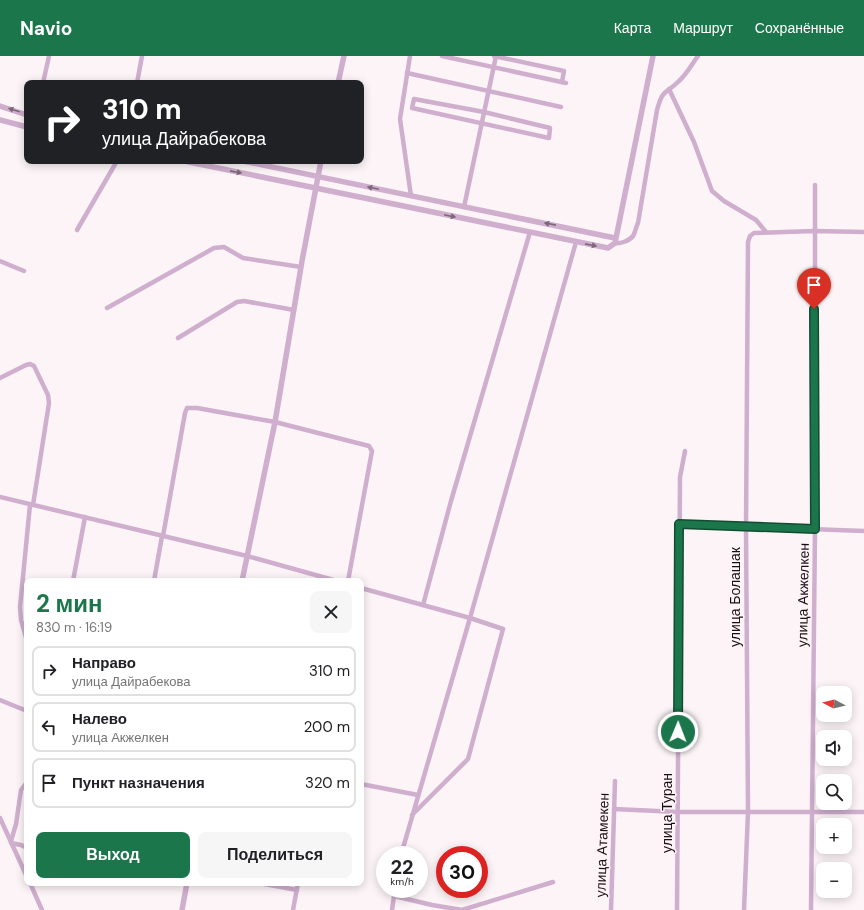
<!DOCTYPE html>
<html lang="ru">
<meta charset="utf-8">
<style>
body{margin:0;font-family:"DM Sans",sans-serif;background:#f6f6f6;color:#202124;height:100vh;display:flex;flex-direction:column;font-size:15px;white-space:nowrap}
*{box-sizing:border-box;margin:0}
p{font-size:13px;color:#757577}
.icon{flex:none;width:22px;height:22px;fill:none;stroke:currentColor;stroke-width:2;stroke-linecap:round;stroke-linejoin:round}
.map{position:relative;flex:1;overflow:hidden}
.panel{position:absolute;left:24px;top:522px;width:340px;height:308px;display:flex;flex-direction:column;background:#fff;border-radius:8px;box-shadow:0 2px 10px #0003}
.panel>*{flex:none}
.banner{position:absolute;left:24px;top:24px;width:340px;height:84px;border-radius:8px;box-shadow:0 2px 10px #0003;background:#202124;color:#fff;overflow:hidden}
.needle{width:26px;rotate:277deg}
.controls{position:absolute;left:816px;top:630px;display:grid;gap:8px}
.controls a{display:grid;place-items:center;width:36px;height:36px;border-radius:8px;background:#fff;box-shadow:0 2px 10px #0003;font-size:20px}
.speed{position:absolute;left:376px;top:790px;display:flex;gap:8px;font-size:20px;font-weight:700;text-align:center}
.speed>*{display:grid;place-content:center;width:52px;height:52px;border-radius:50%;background:#fff;box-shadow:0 2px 10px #0003;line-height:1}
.speed small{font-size:10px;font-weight:400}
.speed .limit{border:6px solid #d22;background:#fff;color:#111}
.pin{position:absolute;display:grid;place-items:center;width:34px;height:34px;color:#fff;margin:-41px -17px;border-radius:50% 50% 50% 0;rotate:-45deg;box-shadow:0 0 4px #0007}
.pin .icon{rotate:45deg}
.me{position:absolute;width:44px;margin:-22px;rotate:1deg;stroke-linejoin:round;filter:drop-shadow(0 0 3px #0008)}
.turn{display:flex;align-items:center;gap:14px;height:84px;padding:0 12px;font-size:18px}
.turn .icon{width:52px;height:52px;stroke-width:2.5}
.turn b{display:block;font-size:28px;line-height:34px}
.round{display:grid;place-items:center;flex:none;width:42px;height:42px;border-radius:8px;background:#f6f6f6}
.overview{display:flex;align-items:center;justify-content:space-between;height:68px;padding:0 12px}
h1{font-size:24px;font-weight:700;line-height:30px;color:#1c764b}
.cta{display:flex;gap:8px;margin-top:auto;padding:8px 12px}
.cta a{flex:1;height:46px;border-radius:8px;background:#1c764b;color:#fff;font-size:16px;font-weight:700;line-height:46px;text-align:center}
.cta a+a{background:#f6f6f6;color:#202124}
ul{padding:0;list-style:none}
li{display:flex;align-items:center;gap:12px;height:50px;margin:0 8px 6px;padding:0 4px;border:2px solid #e0e0e0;border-radius:8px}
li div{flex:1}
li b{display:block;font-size:15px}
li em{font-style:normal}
header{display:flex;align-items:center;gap:24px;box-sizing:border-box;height:56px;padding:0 20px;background:#1c764b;color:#fff}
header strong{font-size:19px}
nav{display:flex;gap:22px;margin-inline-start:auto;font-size:14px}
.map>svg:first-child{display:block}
</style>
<header>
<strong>Navio</strong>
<nav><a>Карта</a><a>Маршрут</a><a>Сохранённые</a></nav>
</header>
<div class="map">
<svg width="864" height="854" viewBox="0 0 864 854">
<rect width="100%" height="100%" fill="#fcf4f6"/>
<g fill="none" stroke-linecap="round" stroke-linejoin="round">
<g stroke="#cfaece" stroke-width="4.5">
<path d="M410 0 400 63 411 140"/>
<path d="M442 0 566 27"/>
<path d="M494 0 564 15 562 26"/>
<path d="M407 17 561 51"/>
<path d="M43 27 49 0"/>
<path d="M137 27 142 0"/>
<path d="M669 33 694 86 712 135 724 145 756 164 766 176"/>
<path d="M414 43 484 56 550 72 549 82 412 52Z"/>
<path d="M464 151 496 0"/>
<path d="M77 174 117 105"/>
<path d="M615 187C620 188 629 185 633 180 635 177 636 171 638 167L657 54C663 32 665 39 679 25 687 18 692 8 698 0"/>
<path d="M0 205 24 215"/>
<path d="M107 252 214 192 224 191 243 202 301 211"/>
<path d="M178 282 237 246 244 245 294 254"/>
<path d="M0 322 26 309 30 308 34 310 48 339 49 347 33 449"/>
<path d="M0 441 247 500 337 525"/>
<path d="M679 468 864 475"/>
<path d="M163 480 185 357 187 352H197L275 366 369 390 372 395 348 525"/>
<path d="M73 525 85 461"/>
<path d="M154 525 162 480"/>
<path d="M361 532 470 562 576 186"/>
<path d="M423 549 451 445 530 176"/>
<path d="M27 585 21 564 20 551 30 449"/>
<path d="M0 644 27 655"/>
<path d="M361 728 418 739"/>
<path d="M614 753 678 756H864"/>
<path d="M0 762 27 821"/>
<path d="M11 785 16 768 21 734 27 726"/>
<path d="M11 787 21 789 27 792"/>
<path d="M401 799 470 562 503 573 468 703 412 759"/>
<path d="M30 827 42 854"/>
<path d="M259 827 297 834"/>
<path d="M394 840 432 849 462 854 553 826"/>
<path d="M293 854 298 827"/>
<path d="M392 854 395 833"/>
<path d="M611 854 615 725"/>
<path d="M677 854 680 421 685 395"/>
<path d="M744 854 748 756 746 471 748 186 750 180 754 177 814 175 864 176"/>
<path d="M811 854 815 473V129"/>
</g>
<g stroke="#cfaece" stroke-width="5.5">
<path d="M338 27 344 0"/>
<path d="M0 50 27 59"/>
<path d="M0 64 27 71"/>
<path d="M184 105 608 192 615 187 653 0"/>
<path d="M243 105 615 182"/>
<path d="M242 525 275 366 302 205 321 105"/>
<path d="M182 854 187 827"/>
</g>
</g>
<defs><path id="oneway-solid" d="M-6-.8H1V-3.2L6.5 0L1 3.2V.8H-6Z"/></defs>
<g fill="#7d6678">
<use href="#oneway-solid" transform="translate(14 54) rotate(-162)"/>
<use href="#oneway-solid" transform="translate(236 116) rotate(11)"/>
<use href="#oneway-solid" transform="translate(373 132) rotate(-168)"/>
<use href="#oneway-solid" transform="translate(450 160) rotate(12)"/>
<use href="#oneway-solid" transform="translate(550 168) rotate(-169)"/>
<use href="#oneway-solid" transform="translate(591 189) rotate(11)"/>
</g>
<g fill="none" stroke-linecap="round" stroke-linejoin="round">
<defs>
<path id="route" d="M678 676 679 468 815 473 814 253"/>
</defs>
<use href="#route" stroke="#124d31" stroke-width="10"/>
<use href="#route" stroke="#1c764b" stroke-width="7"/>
</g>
<g text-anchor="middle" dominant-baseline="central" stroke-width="3" stroke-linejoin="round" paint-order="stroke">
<g font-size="14" fill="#190d10" stroke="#fcf4f6">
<text transform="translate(803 539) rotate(-89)">улица Акжелкен</text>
<text transform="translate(735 541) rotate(-90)">улица Болашак</text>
<text transform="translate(667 757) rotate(-90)">улица Туран</text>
<text transform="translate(602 789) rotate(-88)">улица Атамекен</text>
</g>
</g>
</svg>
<div class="controls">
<a><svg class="needle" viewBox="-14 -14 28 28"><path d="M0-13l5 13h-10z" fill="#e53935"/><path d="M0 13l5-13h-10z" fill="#757577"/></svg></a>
<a><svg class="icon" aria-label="sound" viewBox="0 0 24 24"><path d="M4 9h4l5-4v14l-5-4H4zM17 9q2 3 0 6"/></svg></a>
<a><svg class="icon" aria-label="search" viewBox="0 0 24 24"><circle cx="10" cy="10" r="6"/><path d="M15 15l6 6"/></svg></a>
<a>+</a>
<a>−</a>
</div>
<div class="speed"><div>22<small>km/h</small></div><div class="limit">30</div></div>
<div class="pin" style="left:814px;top:253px;background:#d93025"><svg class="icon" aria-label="arrive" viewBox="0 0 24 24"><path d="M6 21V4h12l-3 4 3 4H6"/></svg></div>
<svg class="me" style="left:678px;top:676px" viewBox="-20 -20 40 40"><circle r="17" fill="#1c764b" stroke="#fff" stroke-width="3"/><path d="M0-11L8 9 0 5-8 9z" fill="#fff"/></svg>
<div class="banner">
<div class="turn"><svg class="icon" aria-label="right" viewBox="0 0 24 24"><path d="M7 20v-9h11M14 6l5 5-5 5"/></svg><div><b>310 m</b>улица Дайрабекова</div></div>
</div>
<section class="panel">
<div class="overview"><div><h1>2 мин</h1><p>830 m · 16:19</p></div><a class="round"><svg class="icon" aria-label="close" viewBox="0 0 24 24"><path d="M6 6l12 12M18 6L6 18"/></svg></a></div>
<ul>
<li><svg class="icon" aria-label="right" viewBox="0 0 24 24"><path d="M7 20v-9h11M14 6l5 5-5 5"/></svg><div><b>Направо</b><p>улица Дайрабекова</p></div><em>310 m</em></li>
<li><svg class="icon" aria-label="left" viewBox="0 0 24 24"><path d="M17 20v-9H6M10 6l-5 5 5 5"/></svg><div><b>Налево</b><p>улица Акжелкен</p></div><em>200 m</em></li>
<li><svg class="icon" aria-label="arrive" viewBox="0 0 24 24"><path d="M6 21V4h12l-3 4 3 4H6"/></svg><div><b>Пункт назначения</b></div><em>320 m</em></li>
</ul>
<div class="cta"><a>Выход</a><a>Поделиться</a></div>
</section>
</div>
